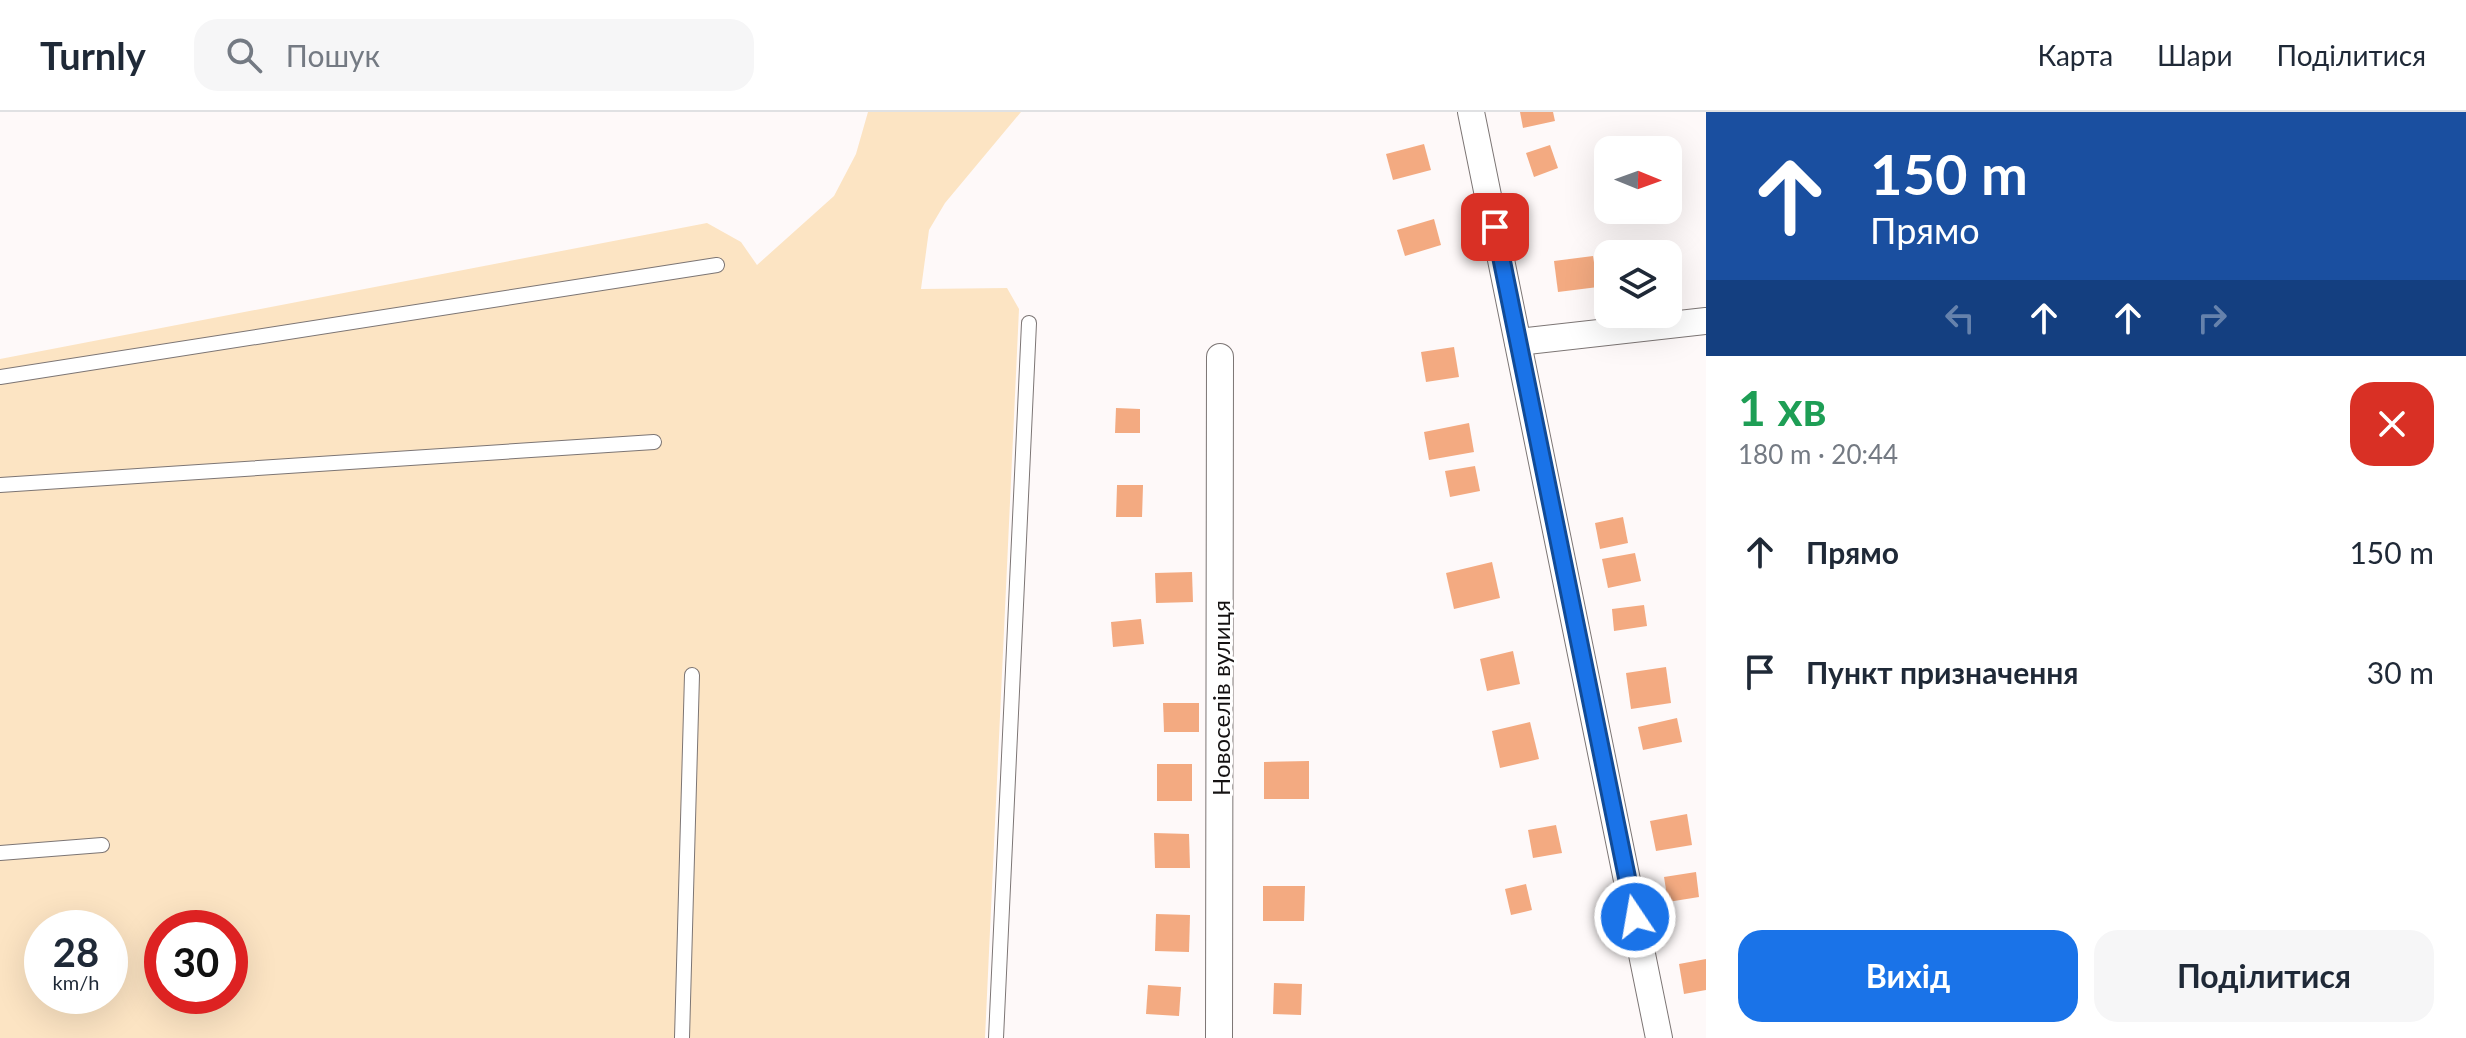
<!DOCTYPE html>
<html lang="uk">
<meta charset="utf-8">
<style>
body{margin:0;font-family:Lato,sans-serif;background:#f6f6f7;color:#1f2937;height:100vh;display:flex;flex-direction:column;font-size:30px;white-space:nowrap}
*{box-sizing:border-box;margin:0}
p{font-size:26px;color:#747a83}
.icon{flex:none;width:44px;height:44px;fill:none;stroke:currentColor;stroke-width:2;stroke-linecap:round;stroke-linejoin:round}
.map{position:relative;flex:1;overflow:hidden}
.drawer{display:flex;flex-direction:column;background:#fff;width:760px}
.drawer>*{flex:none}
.top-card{background:#1a4fa0;color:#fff;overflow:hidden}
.needle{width:52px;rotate:91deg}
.controls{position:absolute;left:1594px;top:24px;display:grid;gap:16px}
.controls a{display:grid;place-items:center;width:88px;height:88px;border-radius:16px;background:#fff;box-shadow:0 8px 32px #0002;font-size:40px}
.speed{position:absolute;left:24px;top:798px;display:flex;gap:16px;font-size:40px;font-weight:700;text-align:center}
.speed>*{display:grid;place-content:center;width:104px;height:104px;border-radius:50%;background:#fff;box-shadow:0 8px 32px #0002;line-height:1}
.speed small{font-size:20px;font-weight:400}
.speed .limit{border:12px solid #d22;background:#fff;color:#111}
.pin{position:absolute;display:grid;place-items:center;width:68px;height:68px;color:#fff;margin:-34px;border-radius:16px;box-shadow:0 4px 12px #0006}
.me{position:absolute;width:88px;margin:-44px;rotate:348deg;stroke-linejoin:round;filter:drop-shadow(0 0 6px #0008)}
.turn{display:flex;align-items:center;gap:28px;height:168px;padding:0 32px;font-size:36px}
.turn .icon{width:104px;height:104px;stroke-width:2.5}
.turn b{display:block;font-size:56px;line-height:68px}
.lanes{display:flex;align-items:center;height:76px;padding:0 32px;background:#0003;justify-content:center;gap:40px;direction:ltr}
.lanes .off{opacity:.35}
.round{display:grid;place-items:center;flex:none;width:84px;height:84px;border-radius:24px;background:#f6f6f7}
.head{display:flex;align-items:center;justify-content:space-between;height:136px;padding:0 32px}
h1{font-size:48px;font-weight:700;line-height:60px;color:#1e9e55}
.cta{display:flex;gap:16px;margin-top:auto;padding:16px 32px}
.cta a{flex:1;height:92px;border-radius:24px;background:#1a73e8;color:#fff;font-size:32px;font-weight:700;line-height:92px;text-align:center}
.cta a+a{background:#f6f6f7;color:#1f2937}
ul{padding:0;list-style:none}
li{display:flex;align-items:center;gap:24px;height:120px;padding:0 32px}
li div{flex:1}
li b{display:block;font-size:30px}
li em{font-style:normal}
header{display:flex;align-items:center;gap:48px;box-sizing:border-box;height:112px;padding:0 40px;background:#fff;border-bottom:2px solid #e0e1e3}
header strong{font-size:38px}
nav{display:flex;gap:44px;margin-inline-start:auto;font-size:28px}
.search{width:560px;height:72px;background:#f6f6f7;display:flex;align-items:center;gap:20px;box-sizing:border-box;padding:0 28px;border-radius:24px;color:#747a83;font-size:30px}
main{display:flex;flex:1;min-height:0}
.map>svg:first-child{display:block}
</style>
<header>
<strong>Turnly</strong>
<div class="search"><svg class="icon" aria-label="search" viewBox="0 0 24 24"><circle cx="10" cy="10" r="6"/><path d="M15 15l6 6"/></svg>Пошук</div>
<nav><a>Карта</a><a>Шари</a><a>Поділитися</a></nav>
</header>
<main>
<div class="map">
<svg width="1706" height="926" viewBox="0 0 1706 926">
<rect width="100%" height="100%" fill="#fef9f9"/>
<path fill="#fce4c3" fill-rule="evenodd" d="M868 0H1021L945 91 929 118 921 177 1007 176 1019 197 985 926H0V247L707 111 741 130 757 153 834 84 856 42ZM42 816H110V884H42ZM162 816H230V884H162Z"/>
<g fill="#f3aa81">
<path d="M1520 0H1553L1555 9 1523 16Z"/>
<path d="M1424 32 1431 58 1393 68 1386 42Z"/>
<path d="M1550 33 1558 56 1534 65 1526 41Z"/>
<path d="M1434 107 1441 133 1405 144 1397 118Z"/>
<path d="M1593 144 1598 175 1558 180 1554 149Z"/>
<path d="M1454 235 1459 265 1426 270 1421 240Z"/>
<path d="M1116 296 1140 297V321H1115Z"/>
<path d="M1469 311 1474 340 1429 348 1424 320Z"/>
<path d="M1475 354 1480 379 1450 385 1445 359Z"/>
<path d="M1117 373H1143L1142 405H1116Z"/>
<path d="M1623 405 1628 431 1600 437 1595 411Z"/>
<path d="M1635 441 1641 469 1608 476 1602 447Z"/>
<path d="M1492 450 1500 486 1454 497 1446 461Z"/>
<path d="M1192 460 1193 490 1156 491 1155 461Z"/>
<path d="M1644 493 1647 514 1614 519 1612 497Z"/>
<path d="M1141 507 1144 532 1113 535 1111 510Z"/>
<path d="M1513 539 1520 572 1487 579 1480 547Z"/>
<path d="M1666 555 1671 591 1631 597 1626 561Z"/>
<path d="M1163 591H1199V620H1164Z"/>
<path d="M1677 606 1682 630 1643 638 1638 615Z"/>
<path d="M1530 610 1539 647 1500 656 1492 619Z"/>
<path d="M1309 649V687H1264V650Z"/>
<rect x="1157" y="652" width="35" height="37"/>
<path d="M1687 702 1692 733 1656 739 1650 709Z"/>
<path d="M1556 713 1562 741 1533 746 1528 718Z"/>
<path d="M1154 721 1189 722 1190 756H1155Z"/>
<path d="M1696 760 1699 785 1668 790 1664 765Z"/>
<path d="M1526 772 1532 798 1511 803 1505 777Z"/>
<path d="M1263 774H1305L1304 809H1263Z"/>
<path d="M1156 802 1190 803 1189 840 1155 839Z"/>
<path d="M1706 847V878L1684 882 1679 852Z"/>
<path d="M1274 871 1302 872 1301 903 1273 902Z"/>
<path d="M1148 873 1181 875 1179 904 1146 902Z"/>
</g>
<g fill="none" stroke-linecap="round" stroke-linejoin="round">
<defs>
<g id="service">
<path d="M0 265 717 153"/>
<path d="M0 373 654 330"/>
<path d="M0 741 102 733"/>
<path d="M682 926 692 563"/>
<path d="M996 926 1029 211"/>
</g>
<g id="minor">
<path d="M1471 0 1659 926"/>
<path d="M1518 230 1706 209"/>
<path d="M1219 926 1220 245"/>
</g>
</defs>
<use href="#service" stroke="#7c7574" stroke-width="16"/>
<use href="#minor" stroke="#7c7574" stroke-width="28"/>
<use href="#service" stroke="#fff" stroke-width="14"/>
<use href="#minor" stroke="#fff" stroke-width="26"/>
</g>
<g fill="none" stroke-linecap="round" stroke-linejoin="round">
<defs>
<path id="route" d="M1495 115 1635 805"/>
</defs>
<use href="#route" stroke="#114b97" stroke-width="20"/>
<use href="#route" stroke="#1a73e8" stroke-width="14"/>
</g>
<g text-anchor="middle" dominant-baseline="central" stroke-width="6" stroke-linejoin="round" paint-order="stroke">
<g font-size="24" fill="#151212" stroke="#fff">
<text transform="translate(1220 586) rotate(-90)">Новоселів вулиця</text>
</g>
</g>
</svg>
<div class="controls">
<a><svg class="needle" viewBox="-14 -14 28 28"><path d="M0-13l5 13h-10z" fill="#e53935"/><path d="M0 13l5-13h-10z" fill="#747a83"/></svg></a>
<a><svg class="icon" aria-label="layers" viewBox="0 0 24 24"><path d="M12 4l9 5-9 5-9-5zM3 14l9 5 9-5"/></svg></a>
</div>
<div class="speed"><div>28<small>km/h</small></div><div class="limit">30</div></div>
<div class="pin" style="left:1495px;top:115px;background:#d93025"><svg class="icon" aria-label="arrive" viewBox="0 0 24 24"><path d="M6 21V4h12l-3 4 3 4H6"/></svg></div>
<svg class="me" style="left:1635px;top:805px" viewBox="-20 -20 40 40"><circle r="17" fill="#1a73e8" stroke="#fff" stroke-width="3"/><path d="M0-11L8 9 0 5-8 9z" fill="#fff"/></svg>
</div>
<section class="drawer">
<div class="top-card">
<div class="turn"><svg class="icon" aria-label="ahead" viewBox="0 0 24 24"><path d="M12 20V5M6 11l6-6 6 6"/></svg><div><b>150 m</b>Прямо</div></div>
<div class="lanes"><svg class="icon off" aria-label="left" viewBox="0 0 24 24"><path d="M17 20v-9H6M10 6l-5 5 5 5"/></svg><svg class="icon" aria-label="ahead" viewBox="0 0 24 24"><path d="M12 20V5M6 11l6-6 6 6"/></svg><svg class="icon" aria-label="ahead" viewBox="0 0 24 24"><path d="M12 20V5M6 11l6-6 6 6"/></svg><svg class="icon off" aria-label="right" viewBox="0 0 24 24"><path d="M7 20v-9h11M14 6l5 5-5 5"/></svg></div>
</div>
<div class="head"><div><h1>1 хв</h1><p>180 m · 20:44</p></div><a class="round" style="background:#d93025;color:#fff"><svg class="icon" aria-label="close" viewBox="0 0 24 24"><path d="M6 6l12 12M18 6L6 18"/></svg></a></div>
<ul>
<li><svg class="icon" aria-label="ahead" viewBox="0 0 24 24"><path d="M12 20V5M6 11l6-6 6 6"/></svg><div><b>Прямо</b></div><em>150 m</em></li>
<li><svg class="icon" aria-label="arrive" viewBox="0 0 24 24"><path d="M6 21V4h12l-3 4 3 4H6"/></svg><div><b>Пункт призначення</b></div><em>30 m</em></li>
</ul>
<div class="cta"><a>Вихід</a><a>Поділитися</a></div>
</section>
</main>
